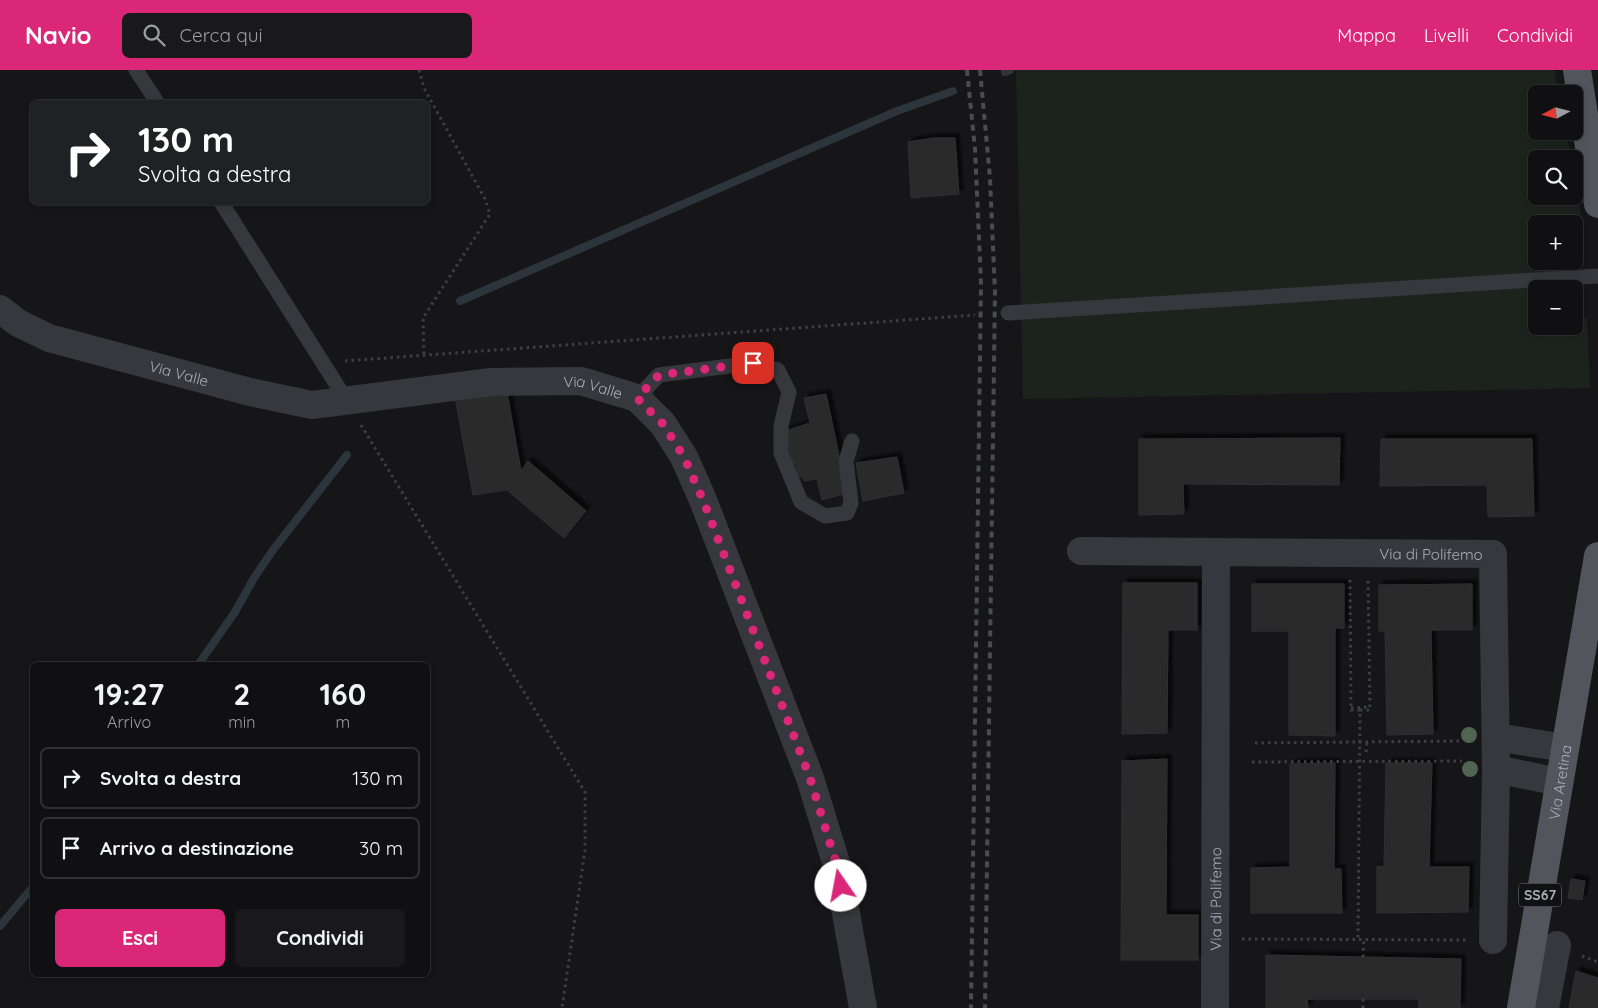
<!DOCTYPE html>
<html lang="it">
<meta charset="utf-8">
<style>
body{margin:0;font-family:Quicksand,sans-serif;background:#19191b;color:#f1f3f6;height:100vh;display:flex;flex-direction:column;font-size:19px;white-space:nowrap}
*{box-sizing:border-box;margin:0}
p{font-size:16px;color:#9c9d9f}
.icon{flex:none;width:28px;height:28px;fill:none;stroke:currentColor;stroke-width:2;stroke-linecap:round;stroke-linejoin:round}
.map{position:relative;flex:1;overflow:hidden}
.sheet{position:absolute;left:30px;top:592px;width:400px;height:315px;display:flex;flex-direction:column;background:#101012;border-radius:8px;box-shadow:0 2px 8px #0003,0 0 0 1px #303032}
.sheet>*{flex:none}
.banner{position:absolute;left:30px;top:30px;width:400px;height:105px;border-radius:8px;box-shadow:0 2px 8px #0003,0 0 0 1px #303032;background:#202124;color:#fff;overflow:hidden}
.needle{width:32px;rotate:263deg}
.fabs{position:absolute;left:1528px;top:15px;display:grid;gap:10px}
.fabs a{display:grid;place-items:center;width:55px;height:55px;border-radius:8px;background:#101012;box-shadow:0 2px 8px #0003,0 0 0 1px #303032;font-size:25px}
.pin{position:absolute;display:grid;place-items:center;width:42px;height:42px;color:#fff;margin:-21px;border-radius:10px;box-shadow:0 2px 8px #0006}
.me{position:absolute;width:55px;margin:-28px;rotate:348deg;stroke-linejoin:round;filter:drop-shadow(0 0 4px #0008)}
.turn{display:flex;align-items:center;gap:18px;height:105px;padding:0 25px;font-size:22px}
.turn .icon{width:65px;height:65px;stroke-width:2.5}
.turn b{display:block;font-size:35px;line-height:42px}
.eta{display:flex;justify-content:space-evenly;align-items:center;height:85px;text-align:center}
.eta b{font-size:30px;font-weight:700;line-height:35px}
.button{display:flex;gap:10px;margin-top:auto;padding:10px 25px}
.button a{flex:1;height:58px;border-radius:8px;background:#db2777;color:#fff;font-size:20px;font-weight:700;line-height:58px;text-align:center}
.button a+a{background:#19191b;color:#f1f3f6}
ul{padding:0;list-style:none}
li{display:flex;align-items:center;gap:15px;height:62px;margin:0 10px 8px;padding:0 15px;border:2px solid #303032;border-radius:8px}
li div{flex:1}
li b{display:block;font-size:19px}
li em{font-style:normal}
header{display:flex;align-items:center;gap:30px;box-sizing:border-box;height:70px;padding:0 25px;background:#db2777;color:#fff}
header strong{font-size:24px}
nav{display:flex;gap:28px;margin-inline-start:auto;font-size:18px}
.search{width:350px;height:45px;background:#19191b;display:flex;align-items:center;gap:12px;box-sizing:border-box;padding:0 18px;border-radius:8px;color:#9c9d9f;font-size:19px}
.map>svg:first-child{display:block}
</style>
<header>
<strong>Navio</strong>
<div class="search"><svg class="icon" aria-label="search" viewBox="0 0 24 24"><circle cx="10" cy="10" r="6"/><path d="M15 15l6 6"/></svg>Cerca qui</div>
<nav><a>Mappa</a><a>Livelli</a><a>Condividi</a></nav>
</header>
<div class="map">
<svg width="1598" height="938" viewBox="0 0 1598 938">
<defs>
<filter id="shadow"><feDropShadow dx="4.5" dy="-4.5" stdDeviation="1" flood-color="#0009"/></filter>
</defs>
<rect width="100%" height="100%" fill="#161618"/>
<path fill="#1c231d" d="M1016 0H1554L1559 24H1536V61H1566L1571 89H1536V126H1574V105L1584 161 1574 165V154H1536V191H1567L1568 219H1536V256H1574V244L1587 249 1590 318 1023 329Z"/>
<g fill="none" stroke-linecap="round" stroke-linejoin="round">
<g stroke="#2c353c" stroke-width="8">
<path d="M1005 2 1010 0"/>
<path d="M460 231 897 41 953 21"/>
<path d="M198 595 235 542 254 508 273 480 347 385"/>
<path d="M0 856 32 818"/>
</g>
</g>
<g fill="#29292c" stroke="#303034" filter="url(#shadow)">
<path d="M933 68H955L959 124 911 128 908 72Z"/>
<path d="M506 317 521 401 507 420 473 425 454 322Z"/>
<path d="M826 324 847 423 822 430 817 409 804 411 802 406 799 407 795 393 793 395 785 361 810 353 804 328Z"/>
<path d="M1340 368 1339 415 1183 414 1184 444 1139 445V369Z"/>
<path d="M1381 369H1532L1534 446 1488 447 1487 415 1380 416Z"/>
<path d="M897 387 904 423 863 431 856 393Z"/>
<path d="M528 391 586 441 564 468 507 420Z"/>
<path d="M1123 513H1197V560H1168L1167 663 1122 664Z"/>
<path d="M1252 514H1344V558H1335V666L1289 665V561H1252Z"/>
<path d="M1472 514V560H1431L1433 664 1387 665 1385 561H1379V515Z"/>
<path d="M1167 689 1166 845H1198V890H1121L1122 691Z"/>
<path d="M1335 693 1334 799H1341L1342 843H1251V798L1290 797V694Z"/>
<path d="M1386 693H1432L1429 797H1469L1468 842 1377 843V797L1384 796Z"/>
<path d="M1571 809 1585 811 1582 830 1568 828Z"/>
<path d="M1266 885 1461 889 1460 938H1419V929H1307L1308 938H1266Z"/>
<path d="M1576 901 1598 908V938H1569Z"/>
</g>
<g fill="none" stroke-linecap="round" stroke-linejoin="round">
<g stroke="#3d3f44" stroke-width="3" stroke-dasharray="2.5 4" stroke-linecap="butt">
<path d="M419 0 424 18 485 129 490 144 423 248 424 285"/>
<path d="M345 291 975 245"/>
<path d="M361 355 585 722V780L562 938"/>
<path d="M1350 510 1351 638V640H1360L1358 869"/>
<path d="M1351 638 1367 637"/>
<path d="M1360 640H1370L1368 511"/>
<path d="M1255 673 1461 671"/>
<path d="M1366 682 1367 673"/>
<path d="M1252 692 1462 691"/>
<path d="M1242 869 1466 870"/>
<path d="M1582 886 1598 892"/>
<path d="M1363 887 1364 869"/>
<path d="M1363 938V929"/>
</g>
<g stroke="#37383d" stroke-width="15">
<path d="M136 0 157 32"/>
<path d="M221 132 347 331"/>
<path d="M1008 243 1598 206"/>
<path d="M637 328 659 305 753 293 778 300 789 322 781 356V383L801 432 825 446 847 443 851 433 846 391 852 371"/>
</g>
<g stroke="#37383d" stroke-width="28">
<path id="s1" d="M0 239 18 253 49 268 250 322 312 335 491 312 581 311 637 328 663 354 684 387 703 430 810 708 838 799 863 938"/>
<path d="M1081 481 1216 482"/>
<path d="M1496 667 1565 678"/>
<path d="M1496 699 1559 712"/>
<path id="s2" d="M1215 938 1216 482 1493 484 1496 699 1493 870"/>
<path d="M1545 938 1557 875"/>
</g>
<g stroke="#53555c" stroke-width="28">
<path d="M1577 0 1598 134"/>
<path id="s3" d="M1521 938 1598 486"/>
</g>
<g stroke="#4a4c52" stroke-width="4" stroke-dasharray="6 5" stroke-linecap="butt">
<path d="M967 0 975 79 981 213 971 938"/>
<path d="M980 0 990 108 995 222 985 938"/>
</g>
</g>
<g fill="#506452">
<circle cx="1469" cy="665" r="8"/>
<circle cx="1470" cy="699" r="8"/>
</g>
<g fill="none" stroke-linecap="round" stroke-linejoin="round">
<path stroke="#db2777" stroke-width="9" stroke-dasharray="0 16.2" d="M753 293 659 305 637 328 663 354 684 387 703 430 810 708 838 799 841 816"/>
</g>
<g text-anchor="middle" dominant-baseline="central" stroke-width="5" stroke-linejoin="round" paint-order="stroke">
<rect fill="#111113" stroke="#7b7e86" stroke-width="1" x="1519" y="813.5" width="42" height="23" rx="4"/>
<g font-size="14" font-weight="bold" fill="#a8adb8">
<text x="1540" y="825">SS67</text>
</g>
<g font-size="15" fill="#a8adb8" stroke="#111113">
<text stroke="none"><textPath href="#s1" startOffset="192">Via Valle</textPath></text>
<text stroke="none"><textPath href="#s1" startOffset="612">Via Valle</textPath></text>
<text stroke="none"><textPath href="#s2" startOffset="671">Via di Polifemo</textPath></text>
<text stroke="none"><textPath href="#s3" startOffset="229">Via Aretina</textPath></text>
<text stroke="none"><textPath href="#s2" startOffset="109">Via di Polifemo</textPath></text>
</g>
</g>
</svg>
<div class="fabs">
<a><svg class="needle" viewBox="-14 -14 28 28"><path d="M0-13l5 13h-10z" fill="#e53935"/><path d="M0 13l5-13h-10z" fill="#9c9d9f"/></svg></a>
<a><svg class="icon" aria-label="search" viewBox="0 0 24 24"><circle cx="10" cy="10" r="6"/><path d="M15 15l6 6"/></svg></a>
<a>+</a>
<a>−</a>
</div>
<div class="pin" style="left:753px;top:293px;background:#d93025"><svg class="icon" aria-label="arrive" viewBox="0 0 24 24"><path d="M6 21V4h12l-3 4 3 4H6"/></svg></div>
<svg class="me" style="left:841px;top:816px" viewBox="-20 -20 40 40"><circle r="19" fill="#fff"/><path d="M0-13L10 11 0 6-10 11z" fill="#db2777"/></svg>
<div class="banner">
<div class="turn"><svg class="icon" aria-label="right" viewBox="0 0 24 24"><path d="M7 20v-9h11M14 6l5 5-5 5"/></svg><div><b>130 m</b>Svolta a destra</div></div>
</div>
<section class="sheet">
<div class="eta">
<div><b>19:27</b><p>Arrivo</p></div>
<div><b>2</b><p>min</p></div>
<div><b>160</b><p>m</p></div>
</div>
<ul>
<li><svg class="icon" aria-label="right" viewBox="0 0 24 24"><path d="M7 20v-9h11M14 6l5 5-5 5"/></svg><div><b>Svolta a destra</b></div><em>130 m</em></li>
<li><svg class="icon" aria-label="arrive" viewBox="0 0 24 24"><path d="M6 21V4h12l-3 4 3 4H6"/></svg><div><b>Arrivo a destinazione</b></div><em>30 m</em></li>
</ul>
<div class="button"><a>Esci</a><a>Condividi</a></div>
</section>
</div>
